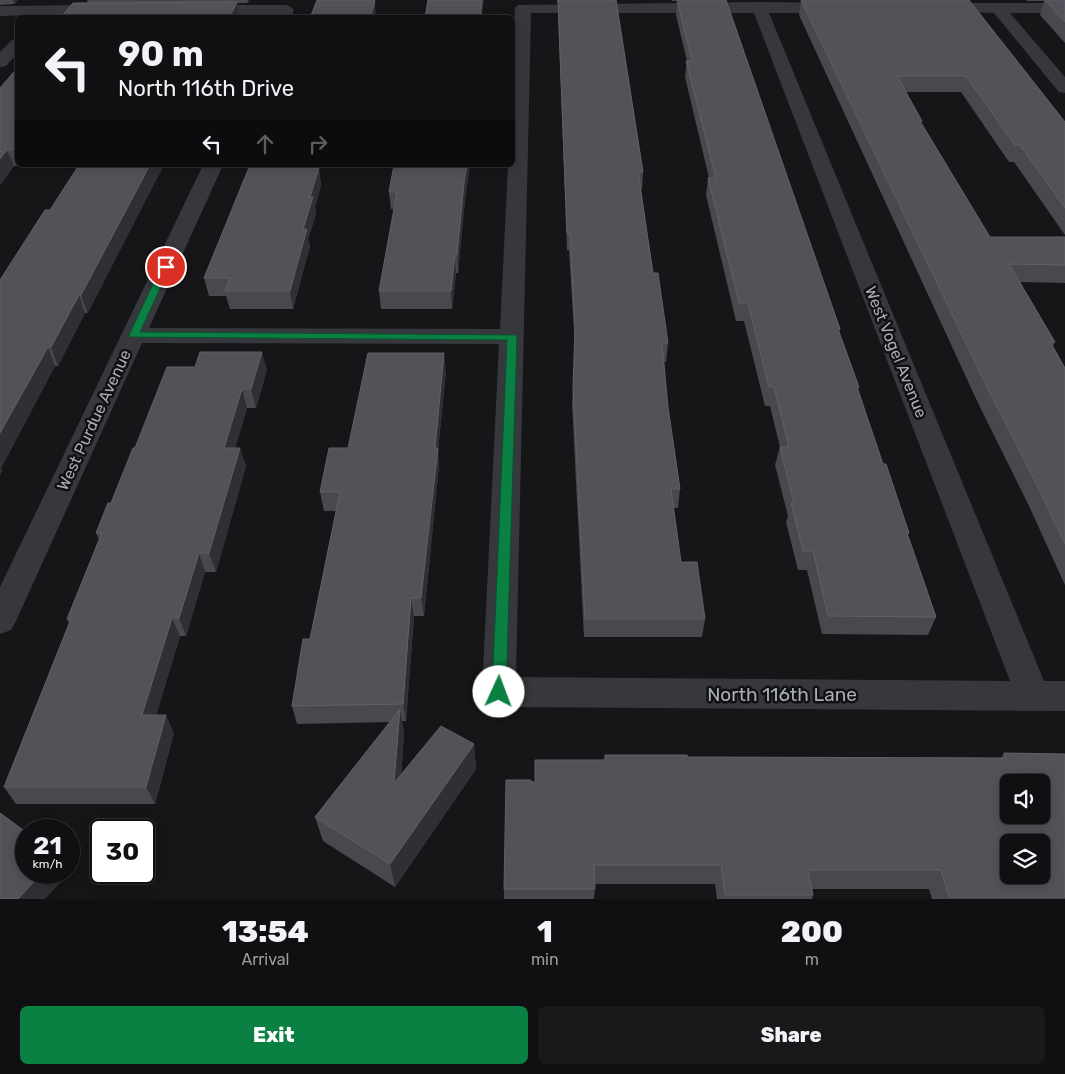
<!DOCTYPE html>
<style>
body{margin:0;font-family:Rubik,sans-serif;background:#19191b;color:#f1f3f6;height:100vh;display:flex;flex-direction:column;font-size:19px;white-space:nowrap}
*{box-sizing:border-box;margin:0}
p{font-size:16px;color:#9c9d9f}
.icon{flex:none;width:28px;height:28px;fill:none;stroke:currentColor;stroke-width:2;stroke-linecap:round;stroke-linejoin:round}
.map{position:relative;height:899px;overflow:hidden}
.sheet{display:flex;flex-direction:column;background:#101012;flex:1}
.sheet>*{flex:none}
.guide{position:absolute;left:15px;top:15px;width:500px;height:152px;border-radius:8px;box-shadow:0 2px 12px #0003,0 0 0 1px #303032;background:#101012;color:#f1f3f6;overflow:hidden}
.buttons{position:absolute;left:1000px;top:774px;display:grid;gap:10px}
.buttons a{display:grid;place-items:center;width:50px;height:50px;border-radius:8px;background:#101012;box-shadow:0 2px 12px #0003,0 0 0 1px #303032;font-size:25px}
.speed{position:absolute;left:15px;top:819px;display:flex;gap:10px;font-size:25px;font-weight:700;text-align:center}
.speed>*{display:grid;place-content:center;width:65px;height:65px;border-radius:50%;background:#101012;box-shadow:0 2px 12px #0003,0 0 0 1px #303032;line-height:1}
.speed small{font-size:12px;font-weight:400}
.speed .limit{border:2px solid #111;border-radius:8px;background:#fff;color:#111}
.pin{position:absolute;display:grid;place-items:center;width:42px;height:42px;color:#fff;margin:-21px;border:2px solid #fff;border-radius:50%;box-shadow:0 1px 5px #0007}
.me{position:absolute;width:55px;margin:-28px;rotate:2deg;stroke-linejoin:round;filter:drop-shadow(0 0 4px #0008)}
.turn{display:flex;align-items:center;gap:18px;height:105px;padding:0 20px;font-size:22px}
.turn .icon{width:65px;height:65px;stroke-width:2.5}
.turn b{display:block;font-size:35px;line-height:42px}
.lanes{display:flex;align-items:center;height:48px;padding:0 20px;background:#0003;justify-content:center;gap:25px;direction:ltr}
.lanes .off{opacity:.35}
.eta{display:flex;justify-content:space-evenly;align-items:center;height:85px;text-align:center}
.eta b{font-size:30px;font-weight:800;line-height:35px}
.action{display:flex;gap:10px;margin-top:auto;padding:10px 20px}
.action a{flex:1;height:58px;border-radius:8px;background:#0b8043;color:#fff;font-size:20px;font-weight:800;line-height:58px;text-align:center}
.action a+a{background:#19191b;color:#f1f3f6}
.map>svg:first-child{display:block}
</style>
<div class="map">
<svg width="1065" height="899" viewBox="0 0 1065 899">
<rect width="100%" height="100%" fill="#161618"/>
<g fill="none" stroke-linecap="round" stroke-linejoin="round">
<g fill="#37383d" fill-rule="evenodd">
<path d="M759 2 839 3 844 5 847 8 844 11 839 13H769L1044 681H1065V711L499 707 487 702 482 692 499 344 142 343 16 621 11 630 0 634V587L203 165H223L149 328 500 329 508 165H512V66L515 8 518 5ZM531 13H754L1010 681 516 677Z"/>
<path d="M939 3H1065V13H1010L1065 77V93L1059 92 994 13 934 11 931 8 934 5Z"/>
<path d="M103 5 108 7 111 10 108 13 0 16V6Z"/>
<path d="M201 5H286L291 7 294 10 291 18H275L277 15 196 13 193 10 196 7Z"/>
<path d="M18 38V53L6 66 0 67V52L12 40Z"/>
</g>
</g>
<g fill="#47494d">
<path d="M0 0H18L14 4 0 5Z"/>
<path d="M87 0H249L247 3H237L240 18H60L88 3Z"/>
<path d="M557 0H616L643 172 642 189H641L653 273 668 343 666 362H664L668 407 680 489 678 508H673L681 562 705 619 702 637H584L572 404 575 347 569 250H567L558 15V3H557Z"/>
<path d="M672 0H726L840 329 839 332 859 387 858 391 883 464 909 533 908 535 936 617 928 635 822 634 807 570H798L786 522 788 516 775 465 780 447 770 406H765L744 321H736L706 195 708 178H709L685 77 687 61 676 15 677 1H672Z"/>
<path d="M792 0H969L1065 122V235L1014 162H1009L961 92H906L922 121 921 124 990 237H1065V283L1020 282 1055 342 1053 346 1065 368V585L1029 506 978 403 799 15 801 0Z"/>
<path d="M1026 0H1065V43L1040 15 1044 1H1027Z"/>
<path d="M18 67V165H21L20 166H14L0 185Z"/>
<path d="M394 165H470L465 199 458 273H456L452 309H381L379 291 394 209H391L389 192Z"/>
<path d="M319 170 321 185 315 207 316 214 308 239 310 246 293 309H230L226 296H209L204 278Z"/>
<path d="M50 210 88 313H85L58 366H55L1 468 2 471 0 475V280Z"/>
<path d="M267 370 256 408H247L235 448 246 466 216 572H205L186 636H180L156 715 174 733 155 804H16L4 787 69 623 67 619 99 539 96 533 111 503 135 448Z"/>
<path d="M446 371 438 450 439 466 424 616H414L406 721H402L404 734 401 774 474 744 476 769 395 887 323 841 315 817 390 722 297 724 292 706 310 639 336 511H324L320 492 348 448Z"/>
<path d="M1004 753 1065 754V899H932L929 889H812L813 895 812 899H717L715 884H595L594 899H504V889L535 783 604 760 605 755 688 757 1001 758Z"/>
</g>
<g fill="#2f3033">
<path d="M13 0H18L14 4Z"/>
<path d="M482 0H484L482 18H480Z"/>
<path d="M375 1 376 18H370Z"/>
<path d="M237 2 240 18H229Z"/>
<path d="M18 144V161L13 150Z"/>
<path d="M7 150 14 166 0 185V159Z"/>
<path d="M150 165H164L88 313 81 295Z"/>
<path d="M312 165H320L319 170 321 185 315 207 316 214 308 239 310 246 293 309 290 291 310 197 311 168Z"/>
<path d="M467 165H470L465 199 458 273 457 255 464 182Z"/>
<path d="M455 255 456 273 452 309 451 291Z"/>
<path d="M79 295 85 313 58 366 51 347Z"/>
<path d="M48 347 55 366 1 468 2 471 0 475V433Z"/>
<path d="M262 352 267 370 256 408 251 389Z"/>
<path d="M444 353 446 371 438 450 439 466 424 616 421 598Z"/>
<path d="M242 389 247 408 229 466 224 448Z"/>
<path d="M240 448 246 466 216 572 209 553Z"/>
<path d="M199 553 205 572 186 636 179 618Z"/>
<path d="M411 598 414 616 406 721 403 704Z"/>
<path d="M172 618 180 636 151 733 142 715Z"/>
<path d="M400 709 404 734 399 808 394 783Z"/>
<path d="M166 715 174 733 155 804 146 787Z"/>
<path d="M474 744 476 769 395 887 390 864Z"/>
<path d="M69 871 70 872 45 899H18L43 872H69Z"/>
</g>
<g fill="#525359" stroke="#5f6168" fill-rule="evenodd">
<path d="M317 0H374L375 1 370 18H310Z"/>
<path d="M428 0H482L480 18H425Z"/>
<path d="M558 0H616L643 172H638L653 273H658L668 343H662L668 407 680 489H671L681 562H697L705 619H585L573 386 575 329 570 233H567Z"/>
<path d="M677 0H726L840 329H838L859 387H857L883 464H886L909 533H907L936 617 828 616 813 551H803L791 503H794L780 447H789L774 387H769L748 303H739L708 178H716L686 61H692Z"/>
<path d="M801 0H969L1065 122V208L1020 145H1015L966 76H897L922 121H920L990 237H1065V265L1009 264 1055 342H1050L1065 368V544L1038 487 986 385Z"/>
<path d="M1045 0H1065V22Z"/>
<path d="M237 2 229 18H60L73 3Z"/>
<path d="M18 67V144L13 150H7L0 159V88Z"/>
<path d="M79 165H150L81 295H79L51 347H48L0 433V280L45 210H50Z"/>
<path d="M250 165H312L311 168H319L310 197H313L303 229H307L290 291H225L230 278H204Z"/>
<path d="M394 165H467L464 182 457 255H455L451 291H379L397 192H389Z"/>
<path d="M200 352H262L251 389H242L224 448H240L209 553H199L179 618H172L142 715H166L146 787H4L71 619H67L102 533H96L108 503H111L133 448H135L167 367H195Z"/>
<path d="M368 353H444L435 448H438L421 598H411L403 704 292 706 303 639H310L340 492H320L329 448H348Z"/>
<path d="M400 709 394 783 441 726 474 744 390 864 315 817Z"/>
<path d="M1004 753 1065 754V897H949L941 870H808L813 895H725L721 865H594L595 889H504L506 780H530L535 783V760H605V755H687L688 757 1006 758ZM1009 782H1041V815H1009ZM1009 842H1041V875H1009Z"/>
<path d="M0 813 26 832V872H43L18 899H0Z"/>
</g>
<path fill="#0b8043" stroke="#07532c" d="M166 264 170 267 140 332 516 335 517 337 506 692 504 696 499 698 494 696 492 692 507 340 130 337 129 335 161 267Z"/>
<g text-anchor="middle" dominant-baseline="central" stroke-width="5" stroke-linejoin="round" paint-order="stroke">
<g font-size="16" fill="#a8adb8" stroke="#111113">
<text transform="translate(896 352) rotate(68)">West Vogel Avenue</text>
<text transform="translate(94 420) rotate(-65)">West Purdue Avenue</text>
</g>
<g font-size="19" fill="#a8adb8" stroke="#111113">
<text x="782" y="694">North 116th Lane</text>
</g>
</g>
</svg>
<div class="buttons">
<a><svg class="icon" aria-label="sound" viewBox="0 0 24 24"><path d="M4 9h4l5-4v14l-5-4H4zM17 9q2 3 0 6"/></svg></a>
<a><svg class="icon" aria-label="layers" viewBox="0 0 24 24"><path d="M12 4l9 5-9 5-9-5zM3 14l9 5 9-5"/></svg></a>
</div>
<div class="speed"><div>21<small>km/h</small></div><div class="limit">30</div></div>
<div class="pin" style="left:166px;top:267px;background:#d93025"><svg class="icon" aria-label="arrive" viewBox="0 0 24 24"><path d="M6 21V4h12l-3 4 3 4H6"/></svg></div>
<svg class="me" style="left:499px;top:692px" viewBox="-20 -20 40 40"><circle r="19" fill="#fff"/><path d="M0-13L10 11 0 6-10 11z" fill="#0b8043"/></svg>
<div class="guide">
<div class="turn"><svg class="icon" aria-label="left" viewBox="0 0 24 24"><path d="M17 20v-9H6M10 6l-5 5 5 5"/></svg><div><b>90 m</b>North 116th Drive</div></div>
<div class="lanes"><svg class="icon" aria-label="left" viewBox="0 0 24 24"><path d="M17 20v-9H6M10 6l-5 5 5 5"/></svg><svg class="icon off" aria-label="ahead" viewBox="0 0 24 24"><path d="M12 20V5M6 11l6-6 6 6"/></svg><svg class="icon off" aria-label="right" viewBox="0 0 24 24"><path d="M7 20v-9h11M14 6l5 5-5 5"/></svg></div>
</div>
</div>
<section class="sheet">
<div class="eta">
<div><b>13:54</b><p>Arrival</p></div>
<div><b>1</b><p>min</p></div>
<div><b>200</b><p>m</p></div>
</div>
<div class="action"><a>Exit</a><a>Share</a></div>
</section>
